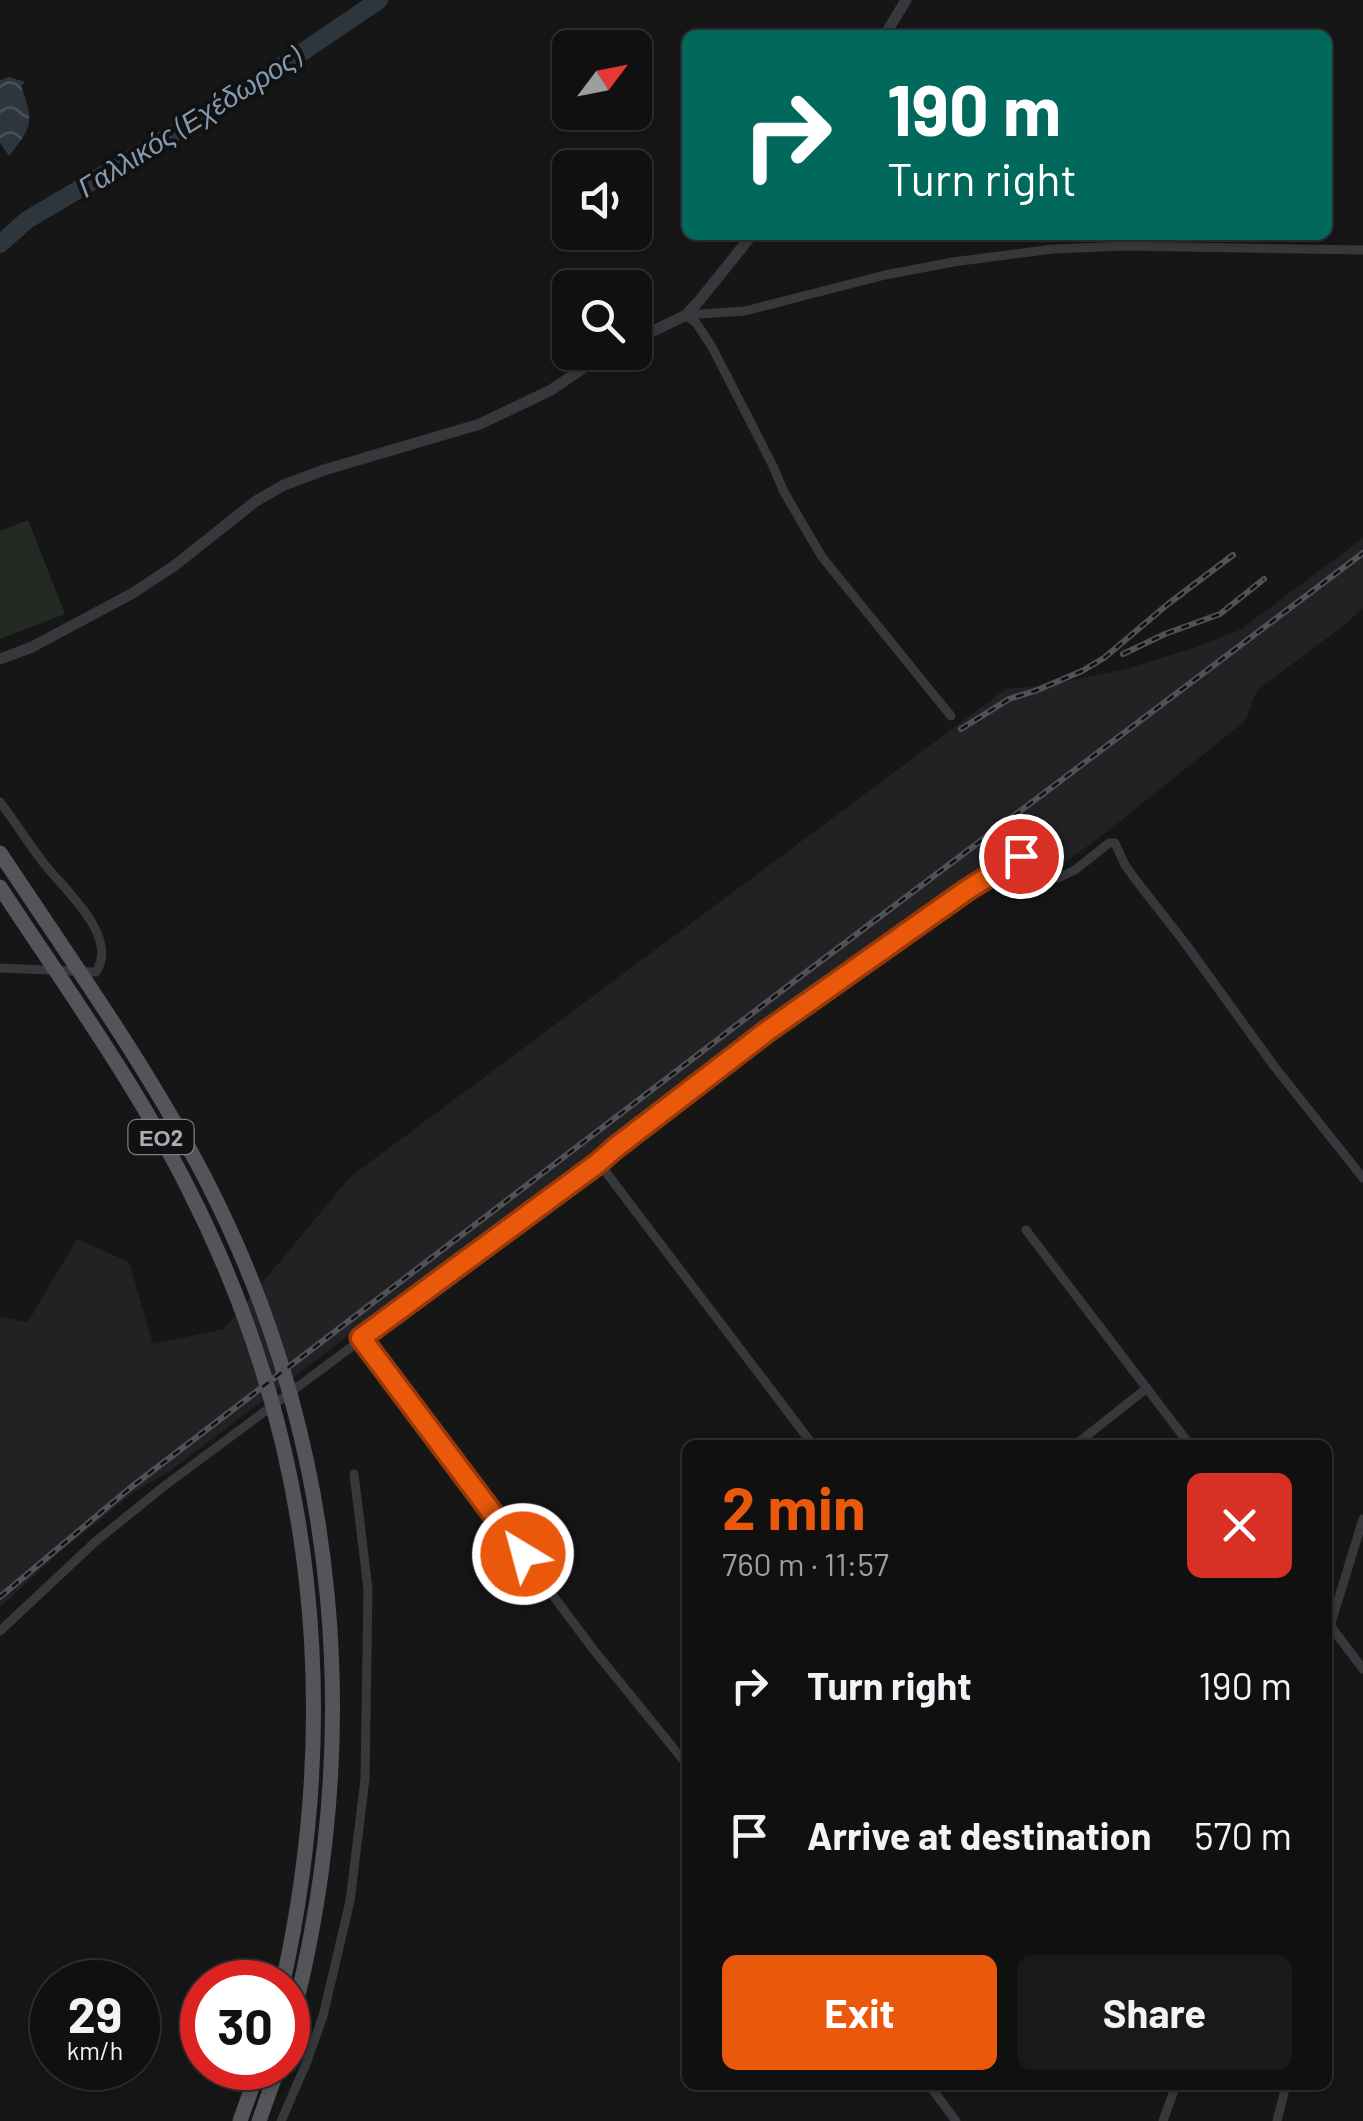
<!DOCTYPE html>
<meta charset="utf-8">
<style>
body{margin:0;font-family:Barlow,sans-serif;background:#19191a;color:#f1f3f6;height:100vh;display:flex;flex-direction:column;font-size:38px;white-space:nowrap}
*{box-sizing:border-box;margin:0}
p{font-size:32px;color:#9c9d9f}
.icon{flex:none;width:55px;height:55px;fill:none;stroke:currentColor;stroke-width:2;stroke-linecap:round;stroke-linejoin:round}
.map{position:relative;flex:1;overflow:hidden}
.drawer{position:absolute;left:682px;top:1440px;width:650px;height:650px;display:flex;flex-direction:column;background:#101011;border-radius:15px;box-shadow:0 2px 8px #0004,0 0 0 2px #303031}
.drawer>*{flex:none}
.banner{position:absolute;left:682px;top:30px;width:650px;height:210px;border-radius:15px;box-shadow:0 2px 8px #0004,0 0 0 2px #303031;background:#00695c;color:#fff;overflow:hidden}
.needle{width:65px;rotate:58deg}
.controls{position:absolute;left:552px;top:30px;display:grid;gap:20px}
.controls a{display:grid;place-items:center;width:100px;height:100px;border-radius:15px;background:#101011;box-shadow:0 2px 8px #0004,0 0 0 2px #303031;font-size:50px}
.speed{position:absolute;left:30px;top:1960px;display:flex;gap:20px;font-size:50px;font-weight:700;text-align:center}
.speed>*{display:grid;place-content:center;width:130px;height:130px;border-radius:50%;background:#101011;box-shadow:0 2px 8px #0004,0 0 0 2px #303031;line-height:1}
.speed small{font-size:25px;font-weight:400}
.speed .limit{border:15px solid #d22;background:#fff;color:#111}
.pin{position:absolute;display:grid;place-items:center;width:85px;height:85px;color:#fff;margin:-42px;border:5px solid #fff;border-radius:50%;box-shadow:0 2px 10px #0007}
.me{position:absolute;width:110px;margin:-55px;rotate:323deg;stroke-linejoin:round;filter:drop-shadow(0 0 8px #0008)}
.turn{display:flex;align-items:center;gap:35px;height:210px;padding:0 40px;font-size:45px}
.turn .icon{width:130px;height:130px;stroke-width:2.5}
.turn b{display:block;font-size:70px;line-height:85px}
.round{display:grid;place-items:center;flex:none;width:105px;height:105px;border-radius:15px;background:#19191a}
.headline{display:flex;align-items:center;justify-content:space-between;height:170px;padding:0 40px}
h1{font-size:60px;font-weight:700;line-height:75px;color:#ea580c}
.action{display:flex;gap:20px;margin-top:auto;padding:20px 40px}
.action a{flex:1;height:115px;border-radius:15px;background:#ea580c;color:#fff;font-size:40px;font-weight:700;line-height:115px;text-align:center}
.action a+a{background:#19191a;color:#f1f3f6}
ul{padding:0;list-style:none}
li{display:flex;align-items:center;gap:30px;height:150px;padding:0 40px}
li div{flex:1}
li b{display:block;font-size:38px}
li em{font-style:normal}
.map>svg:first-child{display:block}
</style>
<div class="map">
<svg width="1363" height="2121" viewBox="0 0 1363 2121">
<defs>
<pattern id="water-waves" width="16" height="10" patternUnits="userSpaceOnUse" patternTransform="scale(2.5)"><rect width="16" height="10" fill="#2e363d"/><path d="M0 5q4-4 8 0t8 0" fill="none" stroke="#495057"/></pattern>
</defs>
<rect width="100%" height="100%" fill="#161617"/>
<path fill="#222224" d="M1363 538V608L1346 624 1257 690 1245 721 1099 838 1053 871 1013 846 864 951 813 984 534 1195 537 1200 526 1209 522 1204 170 1471 134 1492 59 1553 0 1607V1317L28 1322 77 1239 129 1262 153 1344 224 1329 350 1177 1006 689 1047 685 1122 670 1194 648 1240 630Z"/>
<path fill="#222a23" d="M28 520 65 614 0 639V531Z"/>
<path fill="url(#water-waves)" d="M9 77 25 82 21 86C34 122 33 126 9 156L0 143V80Z"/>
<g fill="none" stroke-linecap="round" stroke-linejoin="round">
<path stroke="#2e363d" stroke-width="18" d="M0 244 27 220 248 89 379 0"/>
<g stroke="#37383c" stroke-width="9">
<path d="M686 315 745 311 885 275 953 262 1053 249 1125 246 1363 250"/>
<path d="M686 315 697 324 712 347 773 466 784 492 822 557 951 716"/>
<path d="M0 802C16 823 30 846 46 866 67 892 119 937 96 972L0 968"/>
<path d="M599 1163 813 1445"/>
<path d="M1026 1230 1190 1445"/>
<path d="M361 1339 593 1649 688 1766"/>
<path d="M1075 1445 1147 1388"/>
<path d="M1329 1624 1363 1669"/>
<path d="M0 1631 95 1542 163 1487 599 1163 615 1148 766 1032 967 890 1021 856 1048 875 1058 878 1075 870 1109 843H1115L1125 865 1135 879 1185 943 1274 1066 1363 1178"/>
<path d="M1328 1633 1363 1519"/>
<path d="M929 2085 956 2121"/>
<path d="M281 2121 306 2064 323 2016 350 1901 365 1779 368 1589 354 1474"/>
<path d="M1163 2121 1176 2085"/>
<path d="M1277 2121 1286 2085"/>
</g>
<g stroke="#37383c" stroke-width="11">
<path d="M885 35 906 0"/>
<path d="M635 340 686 315 699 301 752 235"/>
<path d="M0 659 32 647 133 593 174 566 256 501 284 485 324 470 480 424 551 390 588 365 612 352"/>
</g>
<g stroke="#53555b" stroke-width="15">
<path d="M0 853C71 960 147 1066 206 1180 343 1447 366 1747 288 2035"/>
<path d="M0 887C65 986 135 1083 188 1188 316 1439 343 1710 283 1982"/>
<path d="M240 2121 259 2068"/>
<path d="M259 2121 278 2068"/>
</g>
<defs>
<g id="rail">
<path d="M1123 654 1165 634 1220 614 1264 579"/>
<path d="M961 729 1009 699 1035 691 1082 671 1104 658 1168 604 1233 555"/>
<path d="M0 1597 130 1488 805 973 1363 553"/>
</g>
</defs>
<use href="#rail" stroke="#505257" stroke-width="6"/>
<use href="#rail" stroke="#111112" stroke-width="2.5" stroke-dasharray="8" stroke-linecap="butt"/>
</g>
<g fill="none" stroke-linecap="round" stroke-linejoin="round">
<defs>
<path id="route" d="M523 1554 361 1338 598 1163 615 1148 766 1032 967 890 1021 856"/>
</defs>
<use href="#route" stroke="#983908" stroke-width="25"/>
<use href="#route" stroke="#ea580c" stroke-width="18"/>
</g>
<g text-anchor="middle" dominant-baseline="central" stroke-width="8" stroke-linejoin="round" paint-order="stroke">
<rect fill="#111112" stroke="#7b7e86" stroke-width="2.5" x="128.5" y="1120" width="65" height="34" rx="8"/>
<g font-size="22" font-weight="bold" fill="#a8adb7">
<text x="161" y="1137">ΕΟ2</text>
</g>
<g font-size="28" font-style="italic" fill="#819ab0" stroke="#111112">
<text transform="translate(189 121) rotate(-32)">Γαλλικός (Εχέδωρος)</text>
</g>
</g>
</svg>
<div class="controls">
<a><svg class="needle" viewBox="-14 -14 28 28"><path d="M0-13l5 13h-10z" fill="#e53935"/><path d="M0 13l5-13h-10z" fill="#9c9d9f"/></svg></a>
<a><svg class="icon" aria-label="sound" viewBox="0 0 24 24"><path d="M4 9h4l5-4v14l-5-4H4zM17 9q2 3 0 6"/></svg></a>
<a><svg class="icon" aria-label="search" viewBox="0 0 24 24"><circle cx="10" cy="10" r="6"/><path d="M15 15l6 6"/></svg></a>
</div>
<div class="speed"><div>29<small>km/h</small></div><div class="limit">30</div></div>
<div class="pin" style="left:1021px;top:856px;background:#d93025"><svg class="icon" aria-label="arrive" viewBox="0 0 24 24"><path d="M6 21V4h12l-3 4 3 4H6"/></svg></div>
<svg class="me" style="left:523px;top:1554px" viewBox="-20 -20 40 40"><circle r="17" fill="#ea580c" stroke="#fff" stroke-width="3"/><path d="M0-11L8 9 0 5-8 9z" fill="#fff"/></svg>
<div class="banner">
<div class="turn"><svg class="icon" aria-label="right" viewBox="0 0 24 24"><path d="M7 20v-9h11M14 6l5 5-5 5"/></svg><div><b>190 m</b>Turn right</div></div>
</div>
<section class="drawer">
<div class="headline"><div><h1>2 min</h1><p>760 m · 11:57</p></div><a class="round" style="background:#d93025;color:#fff"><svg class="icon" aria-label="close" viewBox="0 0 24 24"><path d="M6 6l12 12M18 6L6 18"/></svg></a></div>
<ul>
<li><svg class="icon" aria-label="right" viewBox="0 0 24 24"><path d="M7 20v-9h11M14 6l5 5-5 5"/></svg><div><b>Turn right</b></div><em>190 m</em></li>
<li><svg class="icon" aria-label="arrive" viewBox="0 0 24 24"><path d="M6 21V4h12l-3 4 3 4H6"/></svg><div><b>Arrive at destination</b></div><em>570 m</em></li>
</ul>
<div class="action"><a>Exit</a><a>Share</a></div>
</section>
</div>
